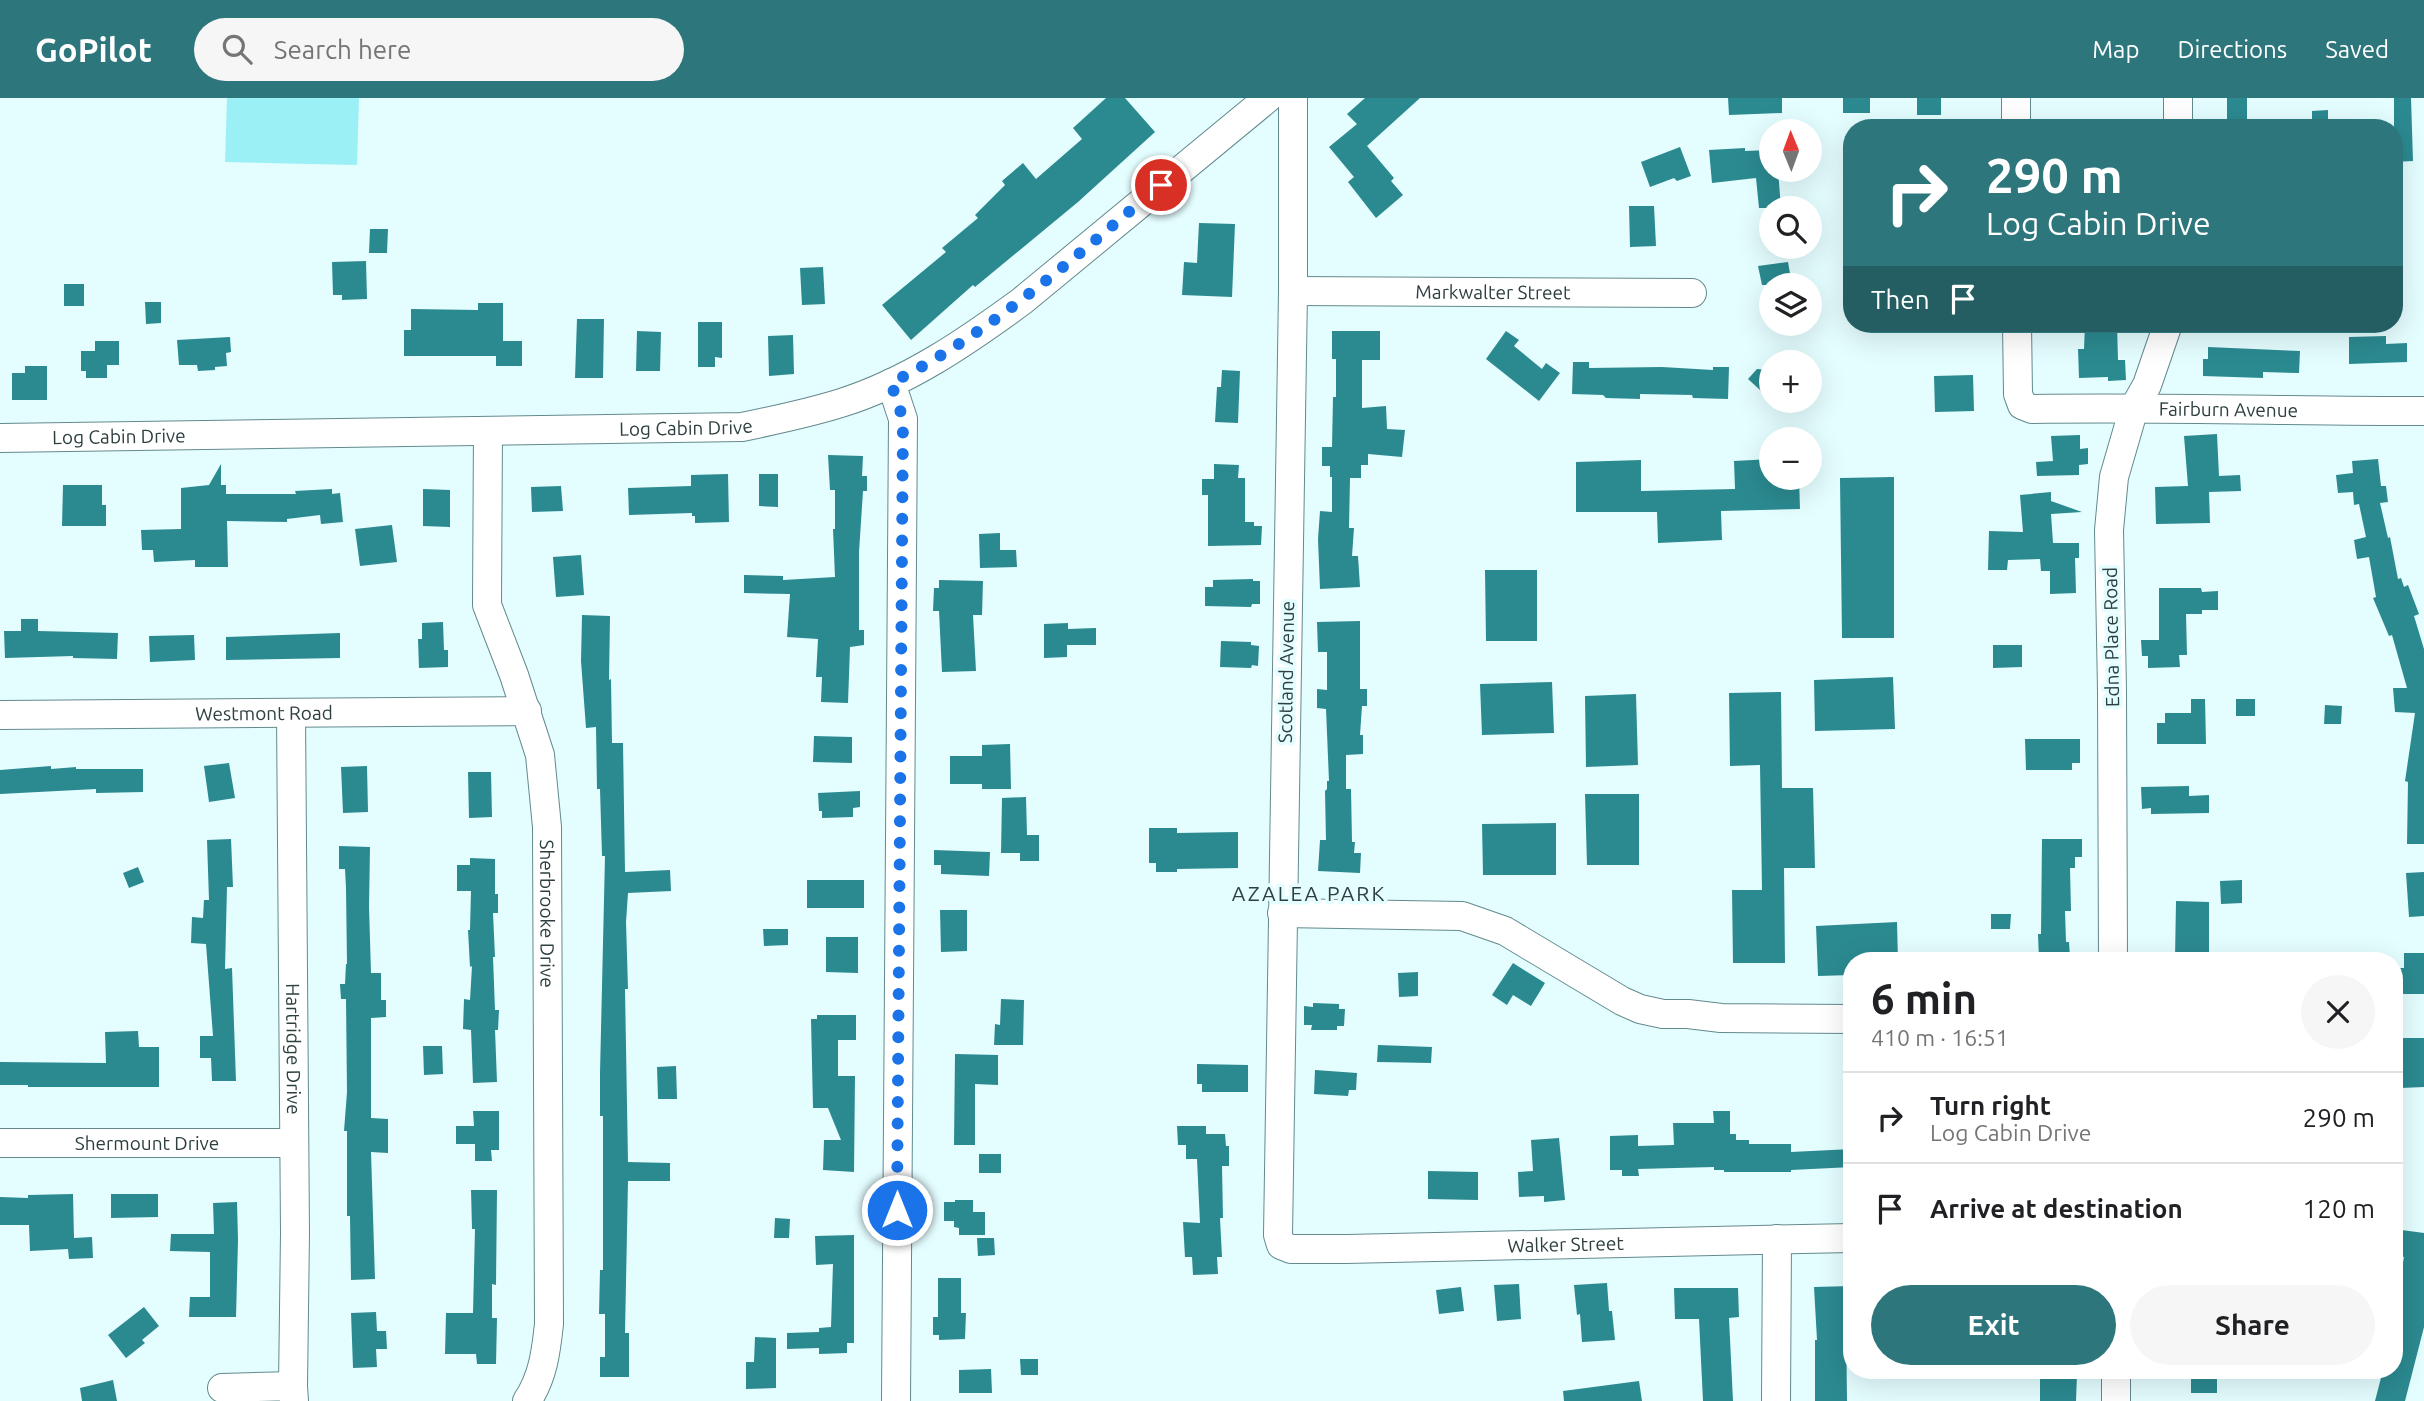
<!DOCTYPE html>
<meta charset="utf-8">
<style>
body{margin:0;font-family:Ubuntu,sans-serif;background:#f6f6f6;color:#202124;height:100vh;display:flex;flex-direction:column;font-size:26px;white-space:nowrap}
*{box-sizing:border-box;margin:0}
p{font-size:23px;color:#757577}
.icon{flex:none;width:38px;height:38px;fill:none;stroke:currentColor;stroke-width:2;stroke-linecap:round;stroke-linejoin:round}
.map{position:relative;flex:1;overflow:hidden}
.sheet{position:absolute;left:1843px;top:854px;width:560px;height:427px;display:flex;flex-direction:column;background:#fff;border-radius:28px;box-shadow:0 7px 28px #0002}
.sheet>*{flex:none}
.guide{position:absolute;left:1843px;top:21px;width:560px;height:214px;border-radius:28px;box-shadow:0 7px 28px #0002;background:#2d767b;color:#fff;overflow:hidden}
.needle{width:46px;rotate:359deg}
.fabs{position:absolute;left:1759px;top:21px;display:grid;gap:14px}
.fabs a{display:grid;place-items:center;width:63px;height:63px;border-radius:50%;background:#fff;box-shadow:0 7px 28px #0002;font-size:35px}
.pin{position:absolute;display:grid;place-items:center;width:60px;height:60px;color:#fff;margin:-30px;border:4px solid #fff;border-radius:50%;box-shadow:0 2px 7px #0007}
.me{position:absolute;width:77px;margin:-38px;rotate:0deg;stroke-linejoin:round;filter:drop-shadow(0 0 5px #0008)}
.turn{display:flex;align-items:center;gap:24px;height:147px;padding:0 28px;font-size:32px}
.turn .icon{width:91px;height:91px;stroke-width:2.5}
.turn b{display:block;font-size:49px;line-height:60px}
.then{display:flex;align-items:center;height:66px;padding:0 28px;background:#0003;gap:14px;font-size:26px}
.round{display:grid;place-items:center;flex:none;width:74px;height:74px;border-radius:37px;background:#f6f6f6}
.overview{display:flex;align-items:center;justify-content:space-between;height:119px;padding:0 28px}
h1{font-size:42px;font-weight:700;line-height:52px}
.action{display:flex;gap:14px;margin-top:auto;padding:14px 28px}
.action a{flex:1;height:80px;border-radius:42px;background:#2d767b;color:#fff;font-size:28px;font-weight:700;line-height:80px;text-align:center}
.action a+a{background:#f6f6f6;color:#202124}
ul{padding:0;list-style:none}
li{display:flex;align-items:center;gap:21px;height:91px;padding:0 28px;border-top:2px solid #e0e0e0}
li div{flex:1}
li b{display:block;font-size:26px}
li em{font-style:normal}
header{display:flex;align-items:center;gap:42px;box-sizing:border-box;height:98px;padding:0 35px;background:#2d767b;color:#fff}
header strong{font-size:33px}
nav{display:flex;gap:38px;margin-inline-start:auto;font-size:24px}
.search{width:490px;height:63px;background:#f6f6f6;display:flex;align-items:center;gap:18px;box-sizing:border-box;padding:0 24px;border-radius:38px;color:#757577;font-size:26px}
.map>svg:first-child{display:block}
</style>
<header>
<strong>GoPilot</strong>
<div class="search"><svg class="icon" aria-label="search" viewBox="0 0 24 24"><circle cx="10" cy="10" r="6"/><path d="M15 15l6 6"/></svg>Search here</div>
<nav><a>Map</a><a>Directions</a><a>Saved</a></nav>
</header>
<div class="map">
<svg width="2424" height="1303" viewBox="0 0 2424 1303">
<rect width="100%" height="100%" fill="#e4fdff"/>
<path fill="#9bf0f6" d="M227 0H359L357 67 225 64Z"/>
<g fill="#2b8a90">
<path d="M1106 0H1125L1155 34 1078 104 975 189 973 187 911 242 882 207 946 154 942 150 978 120 975 117 1005 87 1002 83 1023 65 1036 81 1082 41 1073 30Z"/>
<path d="M1365 0H1420L1367 48 1394 80 1391 83 1403 97 1376 120 1348 84 1354 79 1329 49 1357 26 1347 16Z"/>
<path d="M1728 0H1782V15L1729 17Z"/>
<rect x="1843" y="0" width="27" height="15"/>
<rect x="1917" y="0" width="24" height="17"/>
<rect x="2227" y="0" width="20" height="30"/>
<path d="M2394 0H2411L2413 63 2394 64Z"/>
<path d="M2328 12V30H2312V13Z"/>
<path d="M1680 49 1691 78 1677 83 1674 80 1650 89 1641 64Z"/>
<path d="M1745 50V53L1771 52V72H1778L1781 110H1759L1756 80 1712 85 1709 52Z"/>
<path d="M1629 108H1654L1656 148 1630 149Z"/>
<path d="M1199 125 1235 126 1232 199 1182 197 1184 164 1197 165Z"/>
<path d="M370 131H388L387 155H369Z"/>
<path d="M366 163 367 201 342 202V197H333L332 164Z"/>
<path d="M1788 164 1792 187H1762L1758 168Z"/>
<path d="M823 169 825 206 802 207 800 170Z"/>
<rect x="64" y="186" width="20" height="22"/>
<path d="M145 204H161V225L146 226Z"/>
<path d="M478 205H503V243H522V268H496V258H404V232H411V211L478 212Z"/>
<path d="M577 221H604L603 280H575Z"/>
<path d="M698 224H722V260L715 259V269H698Z"/>
<path d="M2085 226H2117L2118 262H2125L2126 282 2108 283V279L2079 280 2078 251H2084Z"/>
<path d="M637 233 661 234 660 273H636Z"/>
<path d="M1332 233H1380V262H1362V310L1386 308 1387 331 1405 332 1402 359 1368 356V367H1361V380H1350L1349 430H1354L1352 458H1358L1360 489 1320 491 1318 441 1320 413 1332 414V379H1330V368H1322V349H1332L1333 299H1336V261H1332Z"/>
<path d="M1506 233 1519 242 1514 248 1542 271 1546 265 1560 275 1539 303 1486 261Z"/>
<path d="M793 237 794 276 769 278 768 238Z"/>
<path d="M2386 238V246L2407 245V264L2349 266V239Z"/>
<path d="M230 239 231 254 226 255 227 268 215 269V272L198 273 197 267H179L177 242Z"/>
<path d="M95 243H119V267H107V280H86V273H81V253H95Z"/>
<path d="M2208 249 2300 253 2299 275 2263 274V280L2203 278V261H2208Z"/>
<path d="M1573 264H1589V270L1662 269 1713 272V269H1729L1728 301 1693 300 1692 297 1640 296V301L1606 300 1603 297 1572 296Z"/>
<path d="M25 268H47V302H12V275H25Z"/>
<path d="M1757 271 1771 272V302L1748 281Z"/>
<path d="M1222 272 1240 273 1238 325 1215 324 1217 289H1221Z"/>
<path d="M1973 277 1974 313 1935 314 1934 278Z"/>
<path d="M2217 336 2219 378 2240 377 2241 393 2209 394 2210 425 2156 426 2155 389 2188 388 2184 338Z"/>
<path d="M2080 337V351L2088 350V366L2079 367V377L2037 378 2036 364 2053 363 2051 338Z"/>
<path d="M828 357 863 358 862 378H867V393H863L859 454V532H864V547L850 549 848 605 821 604 822 579H816L818 541 787 539 790 496 744 495V477L783 478V482L835 479 833 431H835V392H830Z"/>
<path d="M1771 361V380H1799L1800 411 1721 413 1722 442 1658 445 1657 414H1576V364L1641 362V393L1735 391 1734 363Z"/>
<path d="M2378 361 2381 388H2386L2388 404 2380 405 2388 440 2390 439 2398 481 2401 480 2404 489 2408 487 2419 516 2414 518 2424 551V746H2407L2408 684 2405 683 2415 615 2395 614 2393 590H2407L2392 537 2389 538 2373 500 2376 499 2369 459 2357 461 2354 442 2366 439 2359 406 2354 407 2353 394 2338 395 2336 377 2353 375 2352 363Z"/>
<path d="M221 366V387H226V396H296L295 393 332 391V396L340 395 343 424 321 426 320 417 287 421V424L227 423 228 469H195V462L154 464 153 452H142L141 432 181 431V390L209 387Z"/>
<path d="M1214 366 1239 367 1238 380H1245V424H1254V428H1262L1261 447 1208 448V397H1202V381H1214Z"/>
<path d="M728 376 729 424 695 425V418H692V415L629 417 628 390 691 388V377Z"/>
<path d="M759 376H778V409L759 408Z"/>
<path d="M1894 379V540H1842L1840 380Z"/>
<path d="M63 387H102V407H106V428H62Z"/>
<path d="M561 388 563 413 532 414 531 389Z"/>
<path d="M423 391 450 392V429L423 428Z"/>
<path d="M2051 394V403L2082 414 2051 416 2053 445H2079V460H2075L2076 495 2050 496V473H2041L2040 461 2008 462 2007 472H1988L1989 433 2023 434 2020 397Z"/>
<path d="M392 427 397 464 360 468 355 431Z"/>
<path d="M1000 435V452H1016L1017 469 980 470 979 436Z"/>
<path d="M581 457 584 497 556 499 553 459Z"/>
<path d="M1485 472H1537V543H1486Z"/>
<path d="M1253 481V483H1260V506H1252L1251 509 1205 508V489H1213V482Z"/>
<path d="M939 482 983 483 982 517H973L976 573 942 574 939 513H933L934 490H939Z"/>
<path d="M2159 490H2201L2202 494 2218 493V512H2202V516H2186L2187 557H2179L2180 569 2148 570V558H2142L2141 542H2159Z"/>
<path d="M582 517 610 518 609 582 611 581 612 645H623L625 774 670 772 671 793 628 795 626 824 628 891H625L628 1064 670 1065V1083H628L625 1235H629V1279H600V1259H605V1216H599L600 1172H603V1018H600V975L605 758H602L600 691H597L596 629 586 630 581 563Z"/>
<path d="M21 521H38V533L118 535 117 561 73 560V558L5 560 4 533H21Z"/>
<path d="M1360 523V591H1367V608H1362L1360 637H1363V656L1346 657V691H1351L1352 744H1355L1354 755H1361L1360 775 1318 773 1320 742H1326L1325 693 1327 691V683H1329L1326 611 1317 610V591L1327 592V554H1318L1317 524Z"/>
<path d="M443 524 444 552H448V569L419 570 418 541H422V525Z"/>
<path d="M1068 525V531L1096 530V547H1067V559L1044 560V526Z"/>
<path d="M340 535V560L226 562V539Z"/>
<path d="M194 537 195 562 150 564 149 538Z"/>
<path d="M1221 543 1251 544V547L1259 548 1258 568 1252 567 1251 570 1220 569Z"/>
<path d="M1993 547H2022V569L1993 570Z"/>
<path d="M1893 579 1895 631 1815 633 1814 582Z"/>
<path d="M1552 584 1554 635 1482 637 1480 586Z"/>
<path d="M1781 594 1782 690H1813L1815 770H1784L1785 865H1733L1732 792H1762L1760 667 1730 668 1729 595Z"/>
<path d="M1636 596 1638 667 1586 669 1585 598Z"/>
<path d="M2191 601H2205L2206 646H2157V625H2165V615H2191Z"/>
<rect x="2236" y="601" width="19" height="17"/>
<path d="M2325 607 2342 608 2341 626H2324Z"/>
<path d="M814 638 852 639V665L813 664Z"/>
<path d="M2025 641H2080V665H2072V672H2026Z"/>
<path d="M1010 646 1011 691H982V686H950V658H982V647Z"/>
<path d="M229 665 235 700 209 704 204 668Z"/>
<path d="M51 668V671L76 669V671H143V694L96 695V691L0 696V672Z"/>
<path d="M367 668 368 714 343 715 341 669Z"/>
<path d="M468 674H491L492 719 469 720Z"/>
<path d="M2189 688V698L2209 697V715L2151 716V710L2142 711 2141 689Z"/>
<path d="M860 693V709L853 710V719L822 720V713H819L818 695Z"/>
<path d="M1585 696H1639V767H1587Z"/>
<path d="M1026 699 1027 737H1039V763H1020V755H1001L1002 700Z"/>
<path d="M1556 725V777H1483L1482 726Z"/>
<path d="M1149 730H1177V735L1238 734V770L1177 771V774H1156V765H1149Z"/>
<path d="M231 741 233 789H227L225 871 232 870 236 983H212L211 960H200V938H213L206 846 191 845 192 819 203 820 204 802H209L207 742Z"/>
<path d="M2042 741H2082V759H2075V770H2070L2071 813H2065L2066 844H2069L2070 859H2065V863H2039L2038 836H2041Z"/>
<path d="M339 748 370 749 369 809 371 875H381V902H386V919L371 920V1020L388 1021V1055L371 1054 375 1181 351 1182 350 1118H347V1033H344L347 994 346 901H341L340 886H345L346 866H347L346 790 345 771H339Z"/>
<path d="M934 752 990 754 989 778 941 776V767H934Z"/>
<path d="M470 760 495 761V796H498V815H493L495 859H493L495 912H499L498 932H495L497 984 473 985 471 932 463 931 464 901 470 902 472 868 470 869 468 832H470L471 793H457V767H470Z"/>
<path d="M138 769 144 784 129 790 123 775Z"/>
<path d="M2424 774V818L2409 819 2406 775Z"/>
<rect x="807" y="782" width="57" height="28"/>
<path d="M2242 782V805L2221 806 2220 783Z"/>
<path d="M2176 803 2209 804V861H2175Z"/>
<path d="M940 812H967V853L941 854Z"/>
<path d="M1991 816H2011L2010 831H1991Z"/>
<path d="M1897 824 1898 863H1852V877L1818 878 1816 828Z"/>
<path d="M763 831H788V847L764 848Z"/>
<path d="M826 839H858V875L826 874Z"/>
<path d="M2404 855H2424V896H2394V870H2404Z"/>
<path d="M1513 865 1545 885 1531 908 1513 897 1507 907 1492 897Z"/>
<path d="M1418 874V898L1399 899 1398 875Z"/>
<path d="M1001 901 1024 902 1023 947H994L995 926 1000 927Z"/>
<path d="M1313 905 1339 906V911H1345L1344 928H1337V932H1311L1312 927H1304V908L1313 909Z"/>
<path d="M817 917H856V942H838V978H855L854 1074 823 1072 824 1042H841L828 1010H813L811 921H817Z"/>
<path d="M138 933 139 949H159V989H28V987H0V964L106 965 105 934Z"/>
<path d="M2401 940H2424V989L2401 990Z"/>
<path d="M1378 947 1432 949 1431 965 1377 964Z"/>
<path d="M423 948H442L443 976 424 977Z"/>
<path d="M955 956 998 957V987L975 986V1047H954Z"/>
<path d="M1197 966 1248 967V994H1202V986H1197Z"/>
<path d="M676 968 677 1001H658L657 969Z"/>
<path d="M1315 972 1357 975 1356 992H1349L1348 998 1314 996Z"/>
<path d="M473 1013H499V1052H491L492 1063H475V1046H456V1028H474Z"/>
<path d="M1713 1013H1730V1036H1736V1042H1749V1046H1791V1054L1852 1051V1069L1791 1072V1074H1724V1072H1714V1069L1638 1071 1639 1078H1622V1072H1610V1038L1638 1037V1048L1674 1047 1673 1025H1714Z"/>
<path d="M1177 1028H1206V1036H1225L1226 1048H1229V1068H1222L1223 1120H1220L1222 1159H1217L1218 1176 1193 1177 1192 1159H1185L1183 1124 1200 1125 1197 1061H1186V1047H1178Z"/>
<path d="M1559 1040 1565 1102 1544 1104V1098L1519 1099 1518 1074 1533 1073 1531 1042Z"/>
<rect x="979" y="1056" width="22" height="19"/>
<path d="M1428 1073 1478 1074V1102L1428 1101Z"/>
<path d="M471 1092H497L496 1187 492 1186V1220H497L496 1266H477L476 1256H445L446 1215H473L475 1131H472Z"/>
<path d="M73 1096 74 1140 92 1139 93 1160 69 1161 68 1151 30 1153 29 1127H0V1099L28 1100V1097Z"/>
<path d="M111 1096H158V1119L111 1120Z"/>
<path d="M955 1102H973V1114H985V1137H959V1130L954 1129V1123H944V1104H955Z"/>
<path d="M237 1104 238 1142 236 1219H189L190 1199H210V1154L170 1153 171 1136H214L213 1105Z"/>
<path d="M775 1120 790 1121 789 1140H774Z"/>
<path d="M2394 1131 2424 1135V1229L2405 1303H2375L2383 1272H2394V1211L2404 1159 2394 1157Z"/>
<path d="M854 1137V1245H847V1255L819 1256V1250L787 1251V1235L819 1234V1230L831 1229 833 1166 816 1167 815 1138Z"/>
<path d="M977 1140H994L995 1157 978 1158Z"/>
<path d="M938 1180H961V1215H966L965 1241 939 1242V1237H933V1219H938Z"/>
<path d="M1607 1185 1609 1213H1612L1615 1242 1582 1244 1580 1216 1577 1217 1574 1187Z"/>
<path d="M1519 1186 1521 1221 1497 1223 1494 1187Z"/>
<path d="M1852 1188V1218H1846L1847 1303H1815V1242H1817L1814 1189Z"/>
<path d="M1461 1189 1464 1213 1439 1216 1436 1192Z"/>
<path d="M1674 1190H1738L1739 1219 1729 1220 1733 1303H1703L1699 1221H1675Z"/>
<path d="M144 1209 159 1228 142 1242 145 1245 126 1260 108 1237Z"/>
<path d="M376 1214 377 1233H386L387 1251H376L377 1269 353 1270 351 1215Z"/>
<path d="M755 1239 776 1240V1290L746 1291V1264H754Z"/>
<path d="M1020 1261H1038V1277H1021Z"/>
<path d="M991 1271 992 1295H959V1272Z"/>
<path d="M2040 1272H2070V1275L2077 1276 2076 1303H2040Z"/>
<rect x="2191" y="1272" width="26" height="23"/>
<path d="M113 1282 117 1303H82L80 1290Z"/>
<path d="M1639 1283 1642 1303H1564L1563 1293Z"/>
</g>
<g fill="none" stroke-linecap="round" stroke-linejoin="round">
<defs>
<g id="minor">
<path id="s1" d="M1293 0V193L1278 1137 1281 1147 1291 1151H1346L1852 1140"/>
<path d="M2016 0V30"/>
<path d="M2178 0V30"/>
<path id="s2" d="M1293 193 1692 195"/>
<path id="s3" d="M2017 226 2018 296 2022 307 2032 311C2163 309 2293 313 2424 313"/>
<path d="M891 285 903 321 896 1303"/>
<path id="s4" d="M488 333 487 507 514 577 540 657 547 729 549 1226C546 1254 543 1279 527 1303"/>
<path id="s5" d="M0 340 742 329C776 322 809 315 841 305 908 284 966 244 1022 203L1268 0"/>
<path id="s6" d="M291 615 295 1135 293 1288"/>
<path id="s7" d="M0 617 527 613"/>
<path d="M1282 815 1462 818 1505 833 1622 903 1640 911 1663 916H1688L1721 920 1852 921"/>
<path d="M2113 863 2112 593 2109 432 2114 379 2134 310 2147 287 2168 226"/>
<path id="s8" d="M0 1045H293"/>
<path d="M2116 1272V1303"/>
<path d="M222 1290 293 1288 294 1303"/>
<path d="M1776 1303 1777 1141"/>
</g>
</defs>
<use href="#minor" stroke="#638a8d" stroke-width="30"/>
<use href="#minor" stroke="#fff" stroke-width="28"/>
</g>
<g fill="none" stroke-linecap="round" stroke-linejoin="round">
<path stroke="#1a73e8" stroke-width="12" stroke-dasharray="0 21.6" d="M897 1112 903 321 891 285C994 233 1073 160 1161 87"/>
</g>
<g text-anchor="middle" dominant-baseline="central" stroke-width="7" stroke-linejoin="round" paint-order="stroke">
<g font-size="19" fill="#2e3f40" stroke="#e4fdff">
<text stroke="none"><textPath href="#s2" startOffset="200">Markwalter Street</textPath></text>
<text stroke="none"><textPath href="#s3" startOffset="289">Fairburn Avenue</textPath></text>
<text stroke="none"><textPath href="#s5" startOffset="686">Log Cabin Drive</textPath></text>
<text stroke="none"><textPath href="#s5" startOffset="119">Log Cabin Drive</textPath></text>
<text transform="translate(2111 539) rotate(-91)">Edna Place Road</text>
<text transform="translate(1286 574) rotate(-89)">Scotland Avenue</text>
<text stroke="none"><textPath href="#s7" startOffset="264">Westmont Road</textPath></text>
<text stroke="none"><textPath href="#s4" startOffset="492">Sherbrooke Drive</textPath></text>
<text stroke="none"><textPath href="#s6" startOffset="336">Hartridge Drive</textPath></text>
<text stroke="none"><textPath href="#s8" startOffset="147">Shermount Drive</textPath></text>
<text stroke="none"><textPath href="#s1" startOffset="1433">Walker Street</textPath></text>
</g>
<g font-size="21" letter-spacing="2" fill="#2e3f40" stroke="#e4fdff">
<text x="1309" y="795">AZALEA PARK</text>
</g>
</g>
</svg>
<div class="fabs">
<a><svg class="needle" viewBox="-14 -14 28 28"><path d="M0-13l5 13h-10z" fill="#e53935"/><path d="M0 13l5-13h-10z" fill="#757577"/></svg></a>
<a><svg class="icon" aria-label="search" viewBox="0 0 24 24"><circle cx="10" cy="10" r="6"/><path d="M15 15l6 6"/></svg></a>
<a><svg class="icon" aria-label="layers" viewBox="0 0 24 24"><path d="M12 4l9 5-9 5-9-5zM3 14l9 5 9-5"/></svg></a>
<a>+</a>
<a>−</a>
</div>
<div class="pin" style="left:1161px;top:87px;background:#d93025"><svg class="icon" aria-label="arrive" viewBox="0 0 24 24"><path d="M6 21V4h12l-3 4 3 4H6"/></svg></div>
<svg class="me" style="left:897px;top:1112px" viewBox="-20 -20 40 40"><circle r="17" fill="#1a73e8" stroke="#fff" stroke-width="3"/><path d="M0-11L8 9 0 5-8 9z" fill="#fff"/></svg>
<div class="guide">
<div class="turn"><svg class="icon" aria-label="right" viewBox="0 0 24 24"><path d="M7 20v-9h11M14 6l5 5-5 5"/></svg><div><b>290 m</b>Log Cabin Drive</div></div>
<div class="then">Then<svg class="icon" aria-label="arrive" viewBox="0 0 24 24"><path d="M6 21V4h12l-3 4 3 4H6"/></svg></div>
</div>
<section class="sheet">
<div class="overview"><div><h1>6 min</h1><p>410 m · 16:51</p></div><a class="round"><svg class="icon" aria-label="close" viewBox="0 0 24 24"><path d="M6 6l12 12M18 6L6 18"/></svg></a></div>
<ul>
<li><svg class="icon" aria-label="right" viewBox="0 0 24 24"><path d="M7 20v-9h11M14 6l5 5-5 5"/></svg><div><b>Turn right</b><p>Log Cabin Drive</p></div><em>290 m</em></li>
<li><svg class="icon" aria-label="arrive" viewBox="0 0 24 24"><path d="M6 21V4h12l-3 4 3 4H6"/></svg><div><b>Arrive at destination</b></div><em>120 m</em></li>
</ul>
<div class="action"><a>Exit</a><a>Share</a></div>
</section>
</div>
